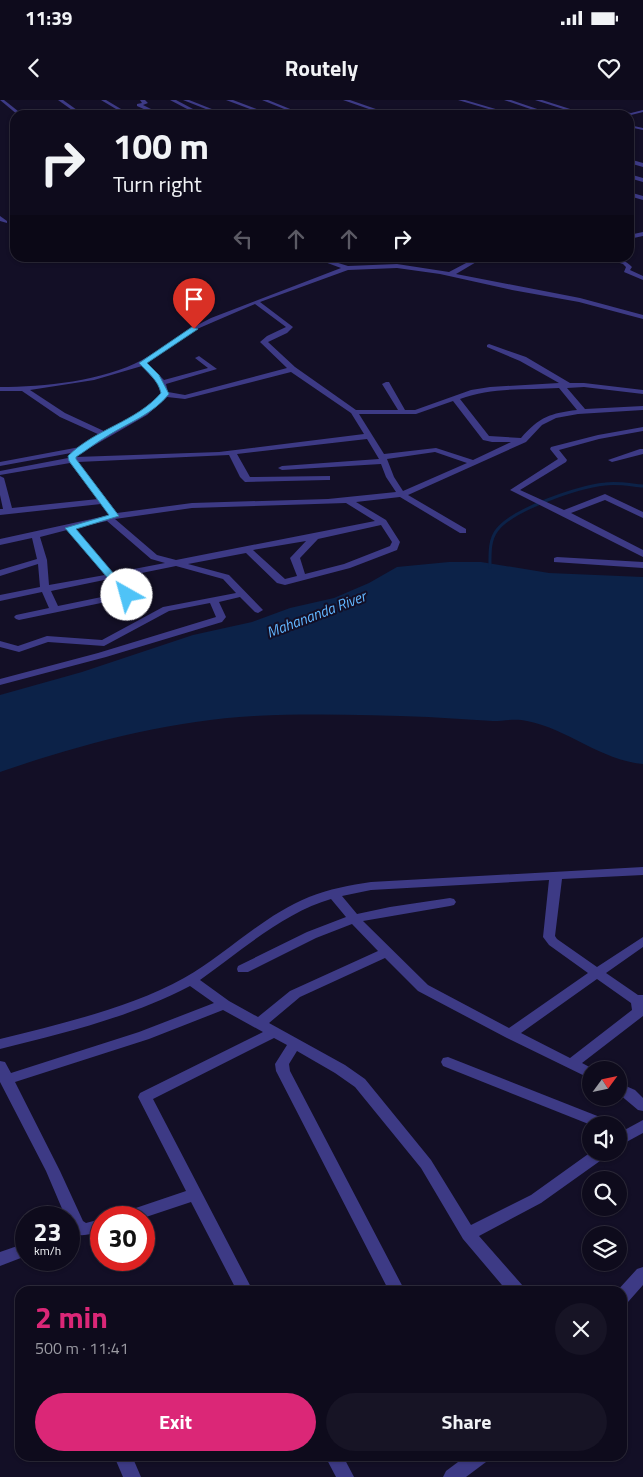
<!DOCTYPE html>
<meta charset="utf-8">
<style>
body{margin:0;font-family:"Titillium Web",sans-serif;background:#171425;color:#f1f3f6;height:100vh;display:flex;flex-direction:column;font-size:19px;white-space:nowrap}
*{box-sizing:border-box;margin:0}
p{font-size:16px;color:#9b9ba3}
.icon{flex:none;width:28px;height:28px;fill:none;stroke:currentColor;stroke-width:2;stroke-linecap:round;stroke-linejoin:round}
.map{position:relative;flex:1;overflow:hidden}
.drawer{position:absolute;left:15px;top:1186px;width:612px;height:175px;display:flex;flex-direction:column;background:#0e0b1c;border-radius:15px;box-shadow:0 1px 4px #0004,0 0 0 1px #2e2b3b}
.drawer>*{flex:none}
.hud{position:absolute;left:10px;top:10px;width:624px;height:152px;border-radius:15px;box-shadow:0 1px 4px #0004,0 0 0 1px #2e2b3b;background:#0e0b1c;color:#f1f3f6;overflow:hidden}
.needle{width:32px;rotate:57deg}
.fabs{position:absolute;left:582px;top:961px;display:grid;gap:10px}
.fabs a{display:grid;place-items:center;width:45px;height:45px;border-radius:50%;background:#0e0b1c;box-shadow:0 1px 4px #0004,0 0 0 1px #2e2b3b;font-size:25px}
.speed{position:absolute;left:15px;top:1106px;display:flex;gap:10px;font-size:25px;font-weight:700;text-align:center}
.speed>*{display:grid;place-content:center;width:65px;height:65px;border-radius:50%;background:#0e0b1c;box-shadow:0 1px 4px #0004,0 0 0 1px #2e2b3b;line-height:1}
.speed small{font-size:12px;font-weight:400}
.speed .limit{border:8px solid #d22;background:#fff;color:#111}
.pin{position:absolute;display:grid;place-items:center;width:42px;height:42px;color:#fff;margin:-51px -21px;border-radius:50% 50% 50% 0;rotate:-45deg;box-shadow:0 0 5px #0007}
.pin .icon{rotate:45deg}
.me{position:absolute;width:55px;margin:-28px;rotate:322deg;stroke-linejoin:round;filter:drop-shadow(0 0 4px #0008)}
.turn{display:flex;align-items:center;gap:18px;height:105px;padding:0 20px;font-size:22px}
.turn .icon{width:65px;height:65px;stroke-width:2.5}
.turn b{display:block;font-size:35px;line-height:42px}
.lanes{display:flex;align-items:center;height:48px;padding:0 20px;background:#0003;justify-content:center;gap:25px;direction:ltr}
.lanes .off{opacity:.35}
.round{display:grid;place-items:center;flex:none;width:52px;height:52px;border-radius:26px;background:#171425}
.head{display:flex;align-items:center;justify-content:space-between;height:85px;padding:0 20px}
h1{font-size:30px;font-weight:700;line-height:38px;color:#db2777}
.action{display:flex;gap:10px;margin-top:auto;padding:10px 20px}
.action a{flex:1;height:58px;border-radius:30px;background:#db2777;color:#fff;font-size:20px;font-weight:700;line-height:58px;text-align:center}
.action a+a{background:#171425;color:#f1f3f6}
.status{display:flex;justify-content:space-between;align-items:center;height:35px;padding:0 25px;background:#0e0b1c;direction:ltr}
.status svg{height:14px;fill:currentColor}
header{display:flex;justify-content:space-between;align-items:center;height:65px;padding:0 20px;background:#0e0b1c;font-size:22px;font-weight:700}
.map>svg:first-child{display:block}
</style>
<div class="status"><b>11:39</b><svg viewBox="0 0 49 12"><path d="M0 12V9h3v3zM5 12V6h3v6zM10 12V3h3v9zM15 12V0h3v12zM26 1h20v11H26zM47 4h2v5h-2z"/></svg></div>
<header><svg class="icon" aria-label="back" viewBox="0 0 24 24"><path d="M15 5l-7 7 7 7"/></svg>Routely<svg class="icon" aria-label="heart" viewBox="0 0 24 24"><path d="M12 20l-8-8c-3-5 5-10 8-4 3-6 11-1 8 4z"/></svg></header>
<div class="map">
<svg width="643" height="1377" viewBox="0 0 643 1377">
<rect width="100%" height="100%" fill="#130f26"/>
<path fill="#0c2248" d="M449 462H481L549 473 643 477V664C600 660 568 629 527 621 516 618 504 621 493 621 471 620 450 618 428 617 370 615 312 613 254 616 168 621 81 644 0 672V595L82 572 193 535 252 522 290 508 334 498 369 483 397 467Z"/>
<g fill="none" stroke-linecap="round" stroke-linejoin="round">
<path stroke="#0c2248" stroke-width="3" d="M490 467C490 455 489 440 497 430 513 409 578 387 605 384 617 382 631 385 643 386"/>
<g fill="#3d3a85" fill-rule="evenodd">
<path d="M0 0H4L23 15H18Z"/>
<path d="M58 0H63L84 15H79Z"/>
<path d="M101 0H106L131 15H126Z"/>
<path d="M140 0H145L148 3 143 5 163 15H157L137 6V4L142 3Z"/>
<path d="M170 0H176L193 9 189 10Z"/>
<path d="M183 0H189L227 15H221Z"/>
<path d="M226 0H233L273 15H266Z"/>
<path d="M262 0H268L305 15H299Z"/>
<path d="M343 0H350L393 15H386Z"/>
<path d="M458 0H465L516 15H509Z"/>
<path d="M504 0H511L546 12 542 13Z"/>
<path d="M535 0H542L589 15H582Z"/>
<path d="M616 10 631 13 643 10V12L631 15 616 12 599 15Z"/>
<path d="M629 25 643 28V30L629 27Z"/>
<path d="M629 59 643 63V67L629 63Z"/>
<path d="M629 74 643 78V82L629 78Z"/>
<path d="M629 92 643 96V100L629 96Z"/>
<path d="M0 116 7 121V123L0 121Z"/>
<path d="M643 132V136L629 139V135Z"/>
<path d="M314 158H322L348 166 397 164 449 172 468 162 457 159 456 158 473 159 483 158 456 174 580 198 643 215V219L579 202 512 190 440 174 397 168 348 170 260 202 293 227 287 233 268 242 295 267 356 310H398L382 284 386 282H389L405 310H415L471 290 490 287 559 283 520 261 487 247V245L489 244 526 257 570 283H584L643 290V294L584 287 567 288 585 309 643 306V310L578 314 556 318 542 325 526 342 408 395 466 429V433H460L400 397 356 402 386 420 400 442 397 450 350 468 285 485 277 483 246 453 188 464 229 475 263 510 258 513 255 512 240 497 219 502 226 517 222 522 106 557 0 585V579L98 553 216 517 210 503 169 511 104 546 48 542 19 552 0 547V541L18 546 47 536 102 540 163 507 236 493 223 479 176 466 117 478 132 495 130 497 19 520 16 519 14 517 16 515 49 508 42 492 0 501V495L40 487 38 464 0 476V470L37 459 32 438 0 445V439L110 415 101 404 0 415V409H3L0 395V376L4 378 12 408 98 399 70 363 0 375V371L68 358 71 353 0 366V362L80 347 100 335 60 317 22 291H0V287C44 287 103 281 142 260 166 247 186 230 211 218L341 168ZM255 204 286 227 267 236 260 242 287 268 185 295 168 292 166 284 217 269 199 256 195 258 208 268 164 280 147 263 197 229ZM142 266 158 284 161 294 141 311 106 332 65 313 30 290 94 280ZM291 272 351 313 364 334 219 352 76 357 81 353 147 315 167 297 185 299ZM559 288 577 310C551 313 539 317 521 338L489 336 460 299C491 287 526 290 559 288ZM453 301 483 340 492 342H511L473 360 436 348 384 354 359 314H416ZM367 339 379 359 282 366 278 368 282 370 381 364 386 377 396 392 328 399 192 403 117 413 78 362 229 355 240 377 245 382 327 380H330V376L250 377 237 354ZM435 352 467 363 403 391 394 377 387 359ZM346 403 375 421 176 460 157 455 115 419 192 408ZM107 421 151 459 165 463 113 473 75 428ZM381 425 392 442 390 446 344 464 305 474 300 458 318 439ZM67 430 105 475 49 485 47 460 40 437ZM306 441 290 458 297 476 285 479 253 450ZM109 479 121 493 58 506 51 491Z"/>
<path d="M604 158C614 157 625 159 632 167L630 170 643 176V180L624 172 626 167 623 164Z"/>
<path d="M643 327V331L599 339 559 350 567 360 566 362 520 390 564 410 605 394 643 412V418L605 400 571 413 643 450V457L510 390 558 359 550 349 551 347 598 335Z"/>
<path d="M640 349H643V354L612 362 608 360Z"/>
<path d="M557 457 643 462V468L554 462V458Z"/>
<path d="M643 767V775L562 779 555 836 557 839 597 867 643 837V847L606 873 638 895H643V916L582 963 595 970H591V979L505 937 418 891 385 858 300 897 269 923 345 965 365 979 431 1060 471 1125 531 1095 591 1052H609L607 1056 541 1103 479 1136 523 1186 525 1191H507L463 1139 421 1068 355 987 335 973 297 951 289 964 290 971 405 1191H389L276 971 275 964 287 945 274 938 153 999 253 1191H237L191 1102 143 1118H116L118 1114 186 1091 138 997 140 993 263 932 223 910 149 939 15 982 60 1071 83 1121 86 1123 101 1119V1131C85 1136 69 1141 69 1118H66L46 1071 0 982V961L5 962 11 973 139 932 214 903 190 886C131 917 64 933 0 949V939C60 924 130 908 184 878 227 854 262 816 309 797 329 789 350 785 371 782ZM549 780 543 837 549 845 588 873 509 928 428 885 363 821 450 806 454 805 456 802 454 799 450 798 390 807 357 814 342 796 371 790ZM331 799 346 817 307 832 238 866 237 869 238 872H248L316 838 352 824 378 851 290 891 258 917 229 901 200 880C239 852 285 812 331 799ZM597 879 631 903 632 910 570 958 521 933Z"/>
<path d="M448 957 610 1021 612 1025H591L443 966 441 962 443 958Z"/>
<path d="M619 983 635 990 643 998V1011L638 1010 619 994Z"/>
<path d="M643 1020V1033L619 1046V1033Z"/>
<path d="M26 1143V1156L0 1166V1152Z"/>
<path d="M643 1167V1185L628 1202 622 1204V1191H617L637 1169Z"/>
<path d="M114 1356H132L141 1377H123Z"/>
<path d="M325 1356H343L354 1377H336Z"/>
<path d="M466 1356H489L486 1362 466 1377H443L446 1371Z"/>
</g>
</g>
<path fill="#4fc3f7" stroke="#337fa1" d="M192 227 198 229 147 263 159 275 169 294C153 314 130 322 109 335 97 342 87 350 76 357V359L119 416 76 429 130 493V497H124L65 428 109 415 69 361 68 356C95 329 136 322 161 293 158 280 148 273 139 263Z"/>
<g text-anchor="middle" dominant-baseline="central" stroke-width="4" stroke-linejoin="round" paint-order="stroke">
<g font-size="15" font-style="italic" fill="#62b6ff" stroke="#130f26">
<text transform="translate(316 514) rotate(-21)">Mahananda River</text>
</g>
</g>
</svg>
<div class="fabs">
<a><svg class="needle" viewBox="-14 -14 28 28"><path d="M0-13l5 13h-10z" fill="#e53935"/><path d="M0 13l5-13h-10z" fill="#9b9ba3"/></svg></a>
<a><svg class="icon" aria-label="sound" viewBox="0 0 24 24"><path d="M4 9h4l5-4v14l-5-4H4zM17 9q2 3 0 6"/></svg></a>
<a><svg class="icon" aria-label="search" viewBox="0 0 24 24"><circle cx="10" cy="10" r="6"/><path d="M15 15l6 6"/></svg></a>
<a><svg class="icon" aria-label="layers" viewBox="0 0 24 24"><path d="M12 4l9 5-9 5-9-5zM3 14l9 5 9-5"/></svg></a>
</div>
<div class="speed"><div>23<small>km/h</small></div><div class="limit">30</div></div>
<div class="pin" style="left:194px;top:229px;background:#d93025"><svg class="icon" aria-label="arrive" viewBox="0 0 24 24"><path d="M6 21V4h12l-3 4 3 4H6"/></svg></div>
<svg class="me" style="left:127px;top:495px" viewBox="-20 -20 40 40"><circle r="19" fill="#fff"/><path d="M0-13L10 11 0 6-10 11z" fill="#4fc3f7"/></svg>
<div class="hud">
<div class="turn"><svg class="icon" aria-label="right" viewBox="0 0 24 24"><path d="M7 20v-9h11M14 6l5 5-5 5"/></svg><div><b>100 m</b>Turn right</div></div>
<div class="lanes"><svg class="icon off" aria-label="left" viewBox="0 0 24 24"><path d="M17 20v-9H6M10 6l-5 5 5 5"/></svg><svg class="icon off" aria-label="ahead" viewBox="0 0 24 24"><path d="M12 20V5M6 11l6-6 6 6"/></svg><svg class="icon off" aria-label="ahead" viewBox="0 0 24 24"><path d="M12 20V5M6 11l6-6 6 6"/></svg><svg class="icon" aria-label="right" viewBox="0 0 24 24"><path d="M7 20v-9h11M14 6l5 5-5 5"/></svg></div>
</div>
<section class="drawer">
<div class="head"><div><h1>2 min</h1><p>500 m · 11:41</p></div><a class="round"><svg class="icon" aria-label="close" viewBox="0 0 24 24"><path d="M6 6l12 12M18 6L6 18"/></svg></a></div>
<div class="action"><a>Exit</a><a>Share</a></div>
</section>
</div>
